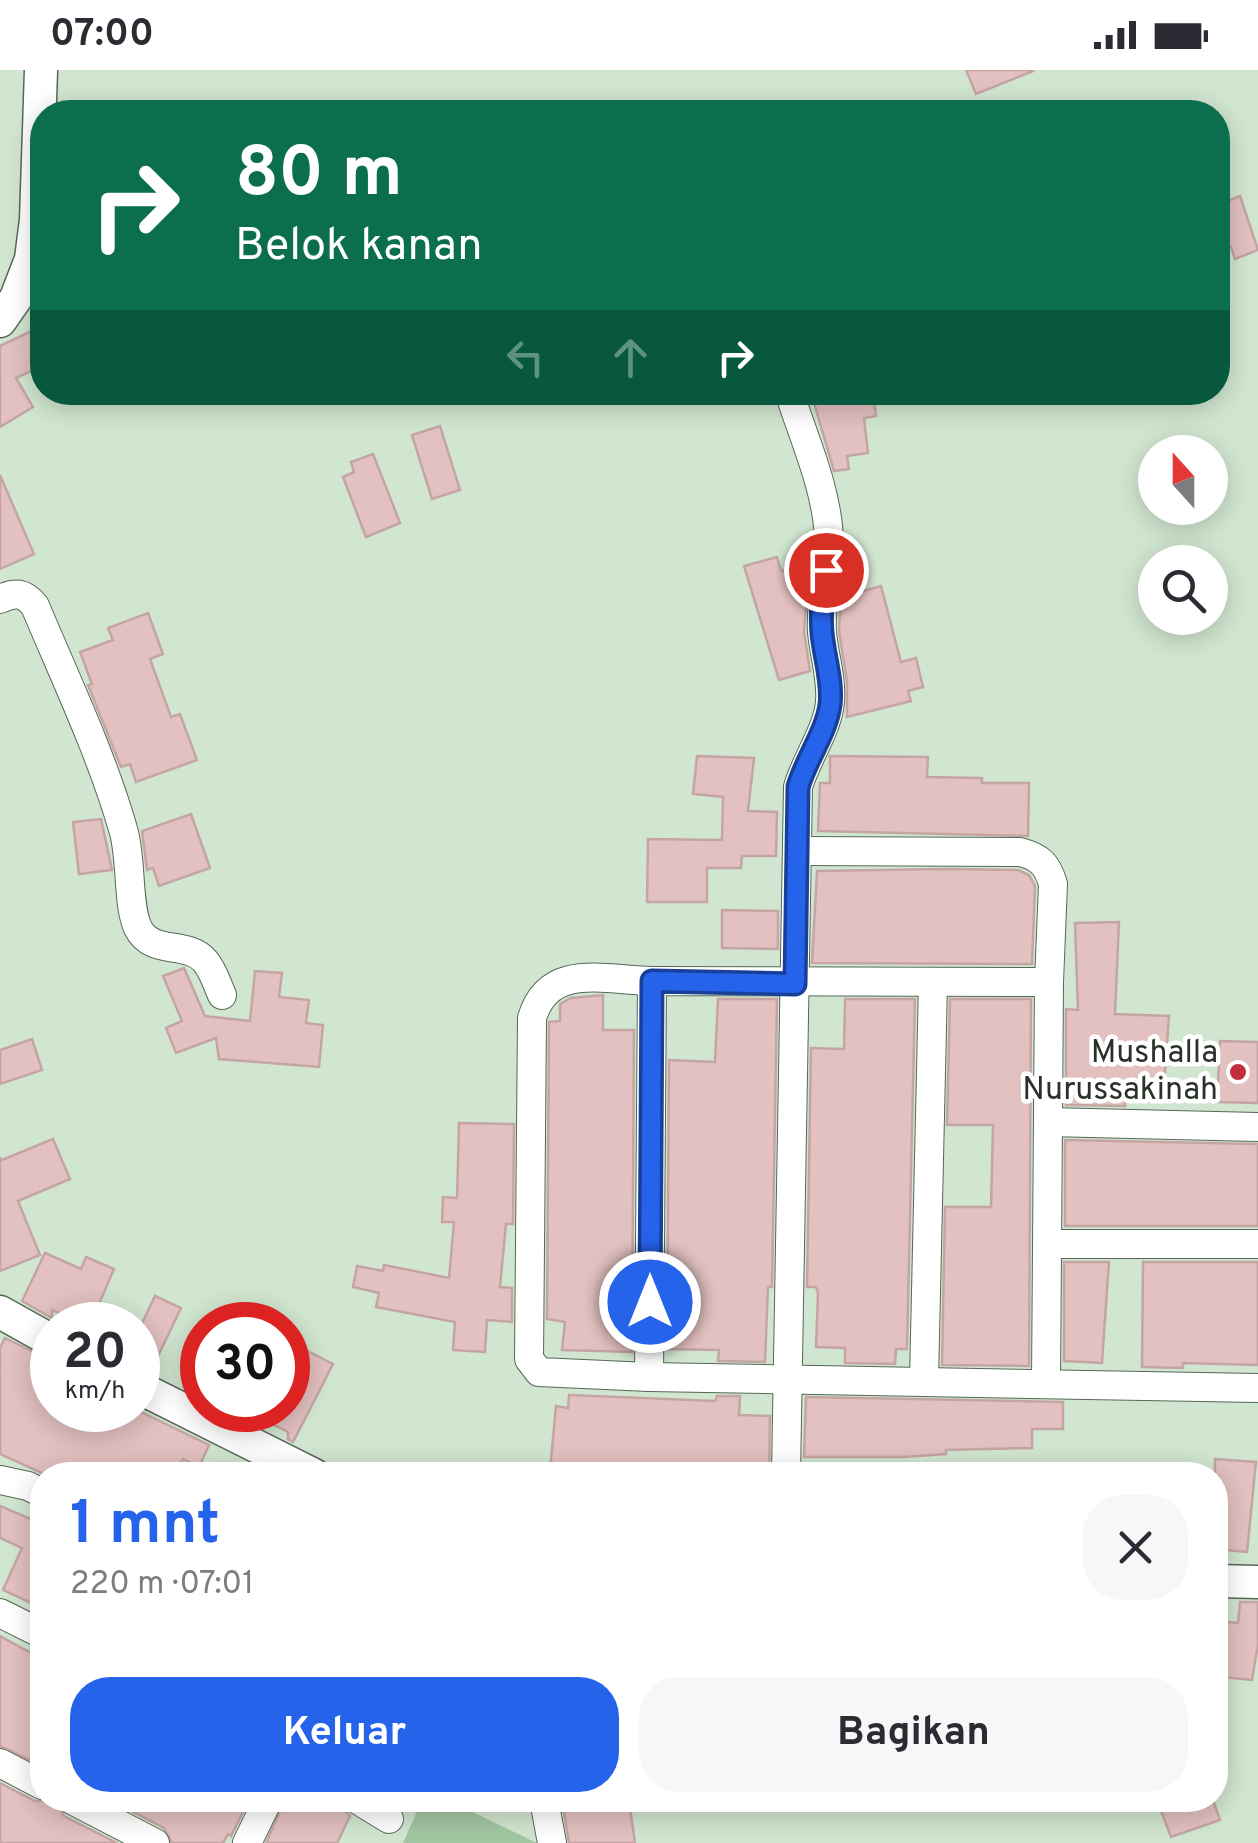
<!DOCTYPE html>
<html lang="id">
<meta charset="utf-8">
<style>
body{margin:0;font-family:Overpass,sans-serif;background:#f7f7f7;color:#2b2b33;height:100vh;display:flex;flex-direction:column;font-size:38px;white-space:nowrap}
*{box-sizing:border-box;margin:0}
p{font-size:32px;color:#7c7c81}
.icon{flex:none;width:55px;height:55px;fill:none;stroke:currentColor;stroke-width:2;stroke-linecap:round;stroke-linejoin:round}
.map{position:relative;flex:1;overflow:hidden}
.side{position:absolute;left:30px;top:1392px;width:1198px;height:350px;display:flex;flex-direction:column;background:#fff;border-radius:40px;box-shadow:0 5px 25px #0003}
.side>*{flex:none}
.guide{position:absolute;left:30px;top:30px;width:1200px;height:305px;border-radius:40px;box-shadow:0 5px 25px #0003;background:#0b6e4f;color:#fff;overflow:hidden}
.needle{width:65px;rotate:339deg}
.fabs{position:absolute;left:1138px;top:365px;display:grid;gap:20px}
.fabs a{display:grid;place-items:center;width:90px;height:90px;border-radius:50%;background:#fff;box-shadow:0 5px 25px #0003;font-size:50px}
.speed{position:absolute;left:30px;top:1232px;display:flex;gap:20px;font-size:50px;font-weight:700;text-align:center}
.speed>*{display:grid;place-content:center;width:130px;height:130px;border-radius:50%;background:#fff;box-shadow:0 5px 25px #0003;line-height:1}
.speed small{font-size:25px;font-weight:400}
.speed .limit{border:15px solid #d22;background:#fff;color:#111}
.pin{position:absolute;display:grid;place-items:center;width:85px;height:85px;color:#fff;margin:-42px;border:5px solid #fff;border-radius:50%;box-shadow:0 2px 10px #0007}
.me{position:absolute;width:110px;margin:-55px;rotate:0deg;stroke-linejoin:round;filter:drop-shadow(0 0 8px #0008)}
.turn{display:flex;align-items:center;gap:35px;height:210px;padding:0 40px;font-size:45px}
.turn .icon{width:130px;height:130px;stroke-width:2.5}
.turn b{display:block;font-size:70px;line-height:85px}
.lanes{display:flex;align-items:center;height:95px;padding:0 40px;background:#0003;justify-content:center;gap:50px;direction:ltr}
.lanes .off{opacity:.35}
.round{display:grid;place-items:center;flex:none;width:105px;height:105px;border-radius:40px;background:#f7f7f7}
.overview{display:flex;align-items:center;justify-content:space-between;height:170px;padding:0 40px}
h1{font-size:60px;font-weight:700;line-height:75px;color:#2563eb}
.cta{display:flex;gap:20px;margin-top:auto;padding:20px 40px}
.cta a{flex:1;height:115px;border-radius:40px;background:#2563eb;color:#fff;font-size:40px;font-weight:700;line-height:115px;text-align:center}
.cta a+a{background:#f7f7f7;color:#2b2b33}
.status{display:flex;justify-content:space-between;align-items:center;height:70px;padding:0 50px;background:#fff;direction:ltr}
.status svg{height:28px;fill:currentColor}
.map>svg:first-child{display:block}
</style>
<div class="status"><b>07:00</b><svg viewBox="0 0 49 12"><path d="M0 12V9h3v3zM5 12V6h3v6zM10 12V3h3v9zM15 12V0h3v12zM26 1h20v11H26zM47 4h2v5h-2z"/></svg></div>
<div class="map">
<svg width="1258" height="1773" viewBox="0 0 1258 1773">
<rect width="100%" height="100%" fill="#d1e6d0"/>
<path fill="#a3c6a2" d="M422 1730H448L537 1773H403Z"/>
<g fill="#e2c1c0" stroke="#c5a5a4" stroke-width="2.5">
<path d="M966 0H1032L1033 1 976 24Z"/>
<path d="M1240 126 1258 180 1235 189 1231 177 1218 182V135Z"/>
<path d="M42 256V296L16 308 33 337 0 357V276Z"/>
<path d="M873 322 876 346 864 348 868 383 847 386 849 399 834 401 813 329Z"/>
<path d="M440 356 460 420 432 429 412 365Z"/>
<path d="M373 384 400 453 366 467 343 407 354 402 351 392Z"/>
<path d="M0 405 34 484 0 499Z"/>
<path d="M777 487 781 501 805 494 808 507 804 562 810 601 779 610 744 496Z"/>
<path d="M881 516 901 592 916 588 923 617 908 621 911 631 847 647V612L839 561 841 527Z"/>
<path d="M148 543 163 584 150 589 171 647 180 644 197 690 136 712 130 694 121 697 88 615 92 614 80 582 113 570 108 558Z"/>
<path d="M697 686 754 688 748 741 777 742 776 786H742L741 798H707V832H647L648 769 722 770 723 727 693 724Z"/>
<path d="M830 686 928 687 927 707 982 708V713H1029L1028 766 818 761 820 713H830Z"/>
<path d="M191 744 210 798 159 816 153 798 147 800 142 761Z"/>
<path d="M101 749 112 800 79 804 73 752Z"/>
<path d="M948 799 1018 800 1029 805 1035 816 1032 894 812 893 817 801Z"/>
<path d="M722 840 778 841V879L722 878Z"/>
<path d="M1119 852 1115 944 1169 946 1163 1030 1126 1029 1125 1036 1066 1035V939L1078 940 1075 853Z"/>
<path d="M184 898 205 946 250 951 255 901 282 903 279 927 309 930 306 953 323 955 319 997 219 989 216 968 176 983 166 958 182 951 163 906Z"/>
<path d="M603 925V960H634L632 1282 562 1280 565 1252 547 1249 549 952 560 951V934L571 928Z"/>
<path d="M718 929H777L772 1217H768L765 1292 718 1291 719 1280 667 1279 669 990 715 992Z"/>
<path d="M845 929H915L907 1279H896L895 1294 845 1293V1278L816 1277 818 1223 816 1217H807L811 978 844 979Z"/>
<path d="M950 929H1031L1029 1296 942 1295 945 1137H991L993 1055H947Z"/>
<path d="M32 969 42 1000 0 1014V980Z"/>
<path d="M1220 971 1258 972V1033L1217 1032Z"/>
<path d="M459 1053 514 1054 513 1154H506L500 1217 512 1218V1252L487 1250 485 1282 453 1280 455 1252 376 1237 379 1223 353 1217 357 1196 383 1201 384 1195 449 1208 454 1152H442L443 1127 457 1128Z"/>
<path d="M53 1069 70 1109 18 1131 40 1185 0 1201V1088L2 1090Z"/>
<path d="M1065 1070 1258 1074V1156H1065Z"/>
<path d="M45 1183 81 1199 86 1187 114 1199 90 1255 52 1240V1248L22 1231Z"/>
<path d="M1064 1192H1109L1102 1293 1064 1291Z"/>
<path d="M1143 1192H1258V1295L1183 1293V1298L1142 1297Z"/>
<path d="M155 1226 181 1238 158 1286 138 1276V1262Z"/>
<path d="M5 1268 52 1291V1340H137L209 1375 199 1397 183 1389 175 1405H46L0 1384V1278Z"/>
<path d="M288 1271 333 1294 293 1372 288 1369V1362L244 1340H288Z"/>
<path d="M569 1325 715 1331 717 1326H740L739 1345 770 1346 769 1405H553V1400H550L556 1336 568 1338Z"/>
<path d="M806 1327 1063 1332V1359H1032V1378L946 1380V1384L903 1387H804Z"/>
<path d="M1215 1389 1256 1392 1247 1482 1215 1479Z"/>
<path d="M0 1436 35 1451 42 1440V1538L3 1520 22 1478 0 1468Z"/>
<path d="M1240 1532H1258V1574L1252 1610 1222 1607V1600H1215V1560L1226 1561 1227 1552 1238 1553Z"/>
<path d="M0 1566 42 1589V1696L0 1676Z"/>
<path d="M0 1713 35 1731 55 1730 64 1746 117 1773H0Z"/>
<path d="M116 1730H249L231 1766 228 1764 223 1773H172L164 1758 114 1732Z"/>
<path d="M285 1730H341L343 1739 350 1746 337 1773H266Z"/>
<path d="M562 1730H629L635 1773H569Z"/>
<path d="M1157 1730H1213L1220 1750 1171 1767Z"/>
</g>
<g fill="none" stroke-linecap="round" stroke-linejoin="round">
<defs>
<g id="minor">
<path d="M0 529C15 522 24 522 35 536 66 610 101 683 123 759 132 787 127 835 138 858 152 886 187 870 205 891 213 900 217 914 222 925"/>
<path d="M798 781 1020 782C1040 787 1047 794 1053 814L1049 912 1046 1313"/>
<path d="M652 911C604 910 549 892 532 948L529 1289 539 1302 649 1307 1258 1318"/>
<path d="M1048 1052 1258 1057"/>
<path d="M1047 1174H1258"/>
<path d="M649 1307 652 911 1049 912"/>
<path d="M924 1310 933 913"/>
<path d="M786 1405 798 717C806 689 829 657 830 631 832 609 824 585 822 562 820 531 829 502 829 471 828 421 804 369 789 322"/>
<path d="M0 1410 28 1416 42 1423"/>
<path d="M0 1543 42 1564"/>
<path d="M0 1693 42 1715"/>
<path d="M72 1730 155 1773"/>
<path d="M358 1730 389 1749"/>
<path d="M544 1730 552 1773"/>
<path d="M247 1773 268 1730"/>
</g>
<g id="tertiary">
<path d="M0 251 16 228 31 189 36 150 41 0"/>
<path d="M0 1242 52 1271"/>
<path d="M138 1317 314 1405"/>
<path d="M1215 1511 1258 1512"/>
</g>
</defs>
<use href="#minor" stroke="#566855" stroke-width="30"/>
<use href="#tertiary" stroke="#566855" stroke-width="35"/>
<use href="#minor" stroke="#fff" stroke-width="28"/>
<use href="#tertiary" stroke="#fff" stroke-width="32"/>
</g>
<g fill="none" stroke-linecap="round" stroke-linejoin="round">
<defs>
<path id="route" d="M650 1232 652 911 795 914 798 717C806 689 826 663 830 635 833 612 824 586 822 563 820 542 823 521 826 500"/>
</defs>
<use href="#route" stroke="#184099" stroke-width="25"/>
<use href="#route" stroke="#2563eb" stroke-width="18"/>
</g>
<circle fill="#c02f3c" stroke="#fff" stroke-width="4" cx="1238" cy="1002" r="10"/>
<g text-anchor="middle" dominant-baseline="central" stroke-width="9" stroke-linejoin="round" paint-order="stroke">
<g font-size="32" fill="#293129" stroke="#fff" text-anchor="end">
<text x="1218" y="984">Mushalla<tspan x="1218" dy="37">Nurussakinah</tspan></text>
</g>
</g>
</svg>
<div class="fabs">
<a><svg class="needle" viewBox="-14 -14 28 28"><path d="M0-13l5 13h-10z" fill="#e53935"/><path d="M0 13l5-13h-10z" fill="#7c7c81"/></svg></a>
<a><svg class="icon" aria-label="search" viewBox="0 0 24 24"><circle cx="10" cy="10" r="6"/><path d="M15 15l6 6"/></svg></a>
</div>
<div class="speed"><div>20<small>km/h</small></div><div class="limit">30</div></div>
<div class="pin" style="left:826px;top:500px;background:#d93025"><svg class="icon" aria-label="arrive" viewBox="0 0 24 24"><path d="M6 21V4h12l-3 4 3 4H6"/></svg></div>
<svg class="me" style="left:650px;top:1232px" viewBox="-20 -20 40 40"><circle r="17" fill="#2563eb" stroke="#fff" stroke-width="3"/><path d="M0-11L8 9 0 5-8 9z" fill="#fff"/></svg>
<div class="guide">
<div class="turn"><svg class="icon" aria-label="right" viewBox="0 0 24 24"><path d="M7 20v-9h11M14 6l5 5-5 5"/></svg><div><b>80 m</b>Belok kanan</div></div>
<div class="lanes"><svg class="icon off" aria-label="left" viewBox="0 0 24 24"><path d="M17 20v-9H6M10 6l-5 5 5 5"/></svg><svg class="icon off" aria-label="ahead" viewBox="0 0 24 24"><path d="M12 20V5M6 11l6-6 6 6"/></svg><svg class="icon" aria-label="right" viewBox="0 0 24 24"><path d="M7 20v-9h11M14 6l5 5-5 5"/></svg></div>
</div>
<section class="side">
<div class="overview"><div><h1>1 mnt</h1><p>220 m · 07:01</p></div><a class="round"><svg class="icon" aria-label="close" viewBox="0 0 24 24"><path d="M6 6l12 12M18 6L6 18"/></svg></a></div>
<div class="cta"><a>Keluar</a><a>Bagikan</a></div>
</section>
</div>
